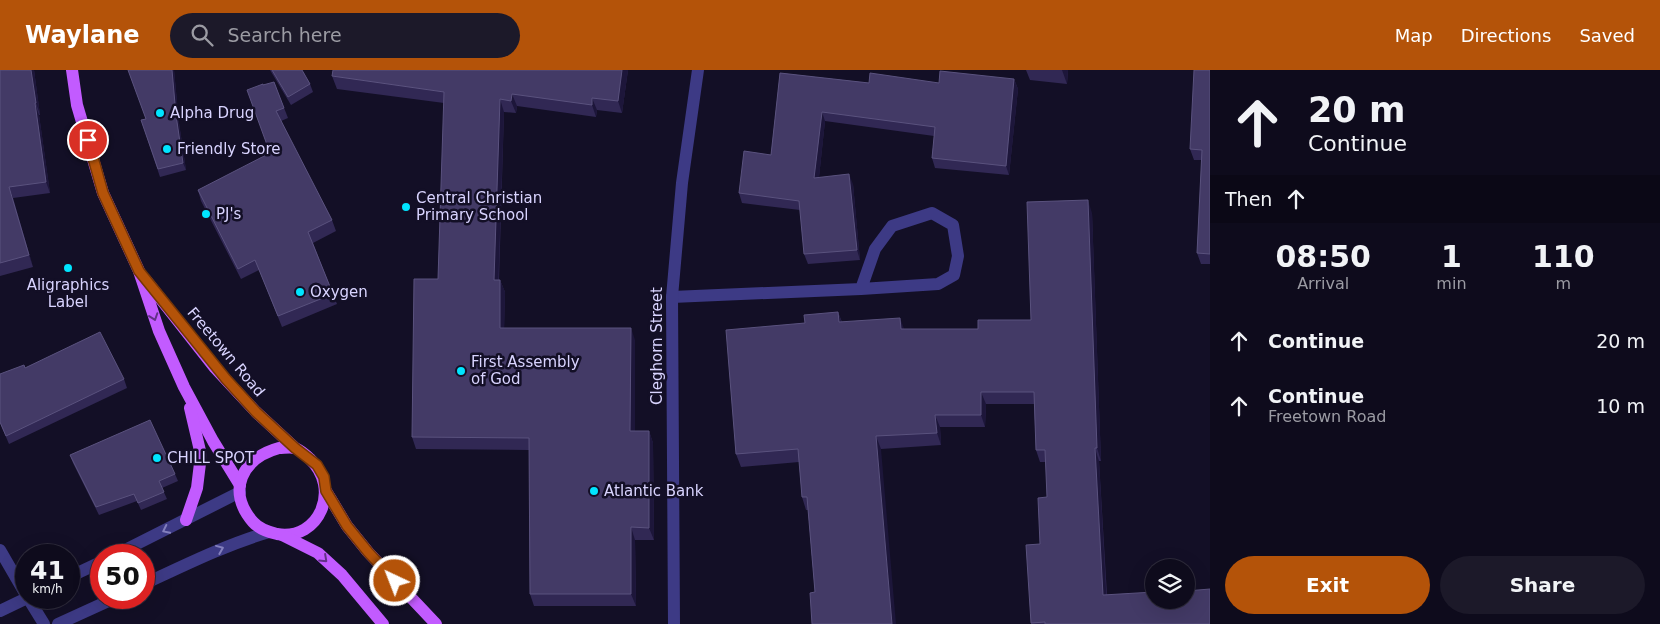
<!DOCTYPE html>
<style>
body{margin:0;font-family:"DejaVu Sans",sans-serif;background:#1c1929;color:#f1f3f6;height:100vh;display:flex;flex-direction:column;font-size:19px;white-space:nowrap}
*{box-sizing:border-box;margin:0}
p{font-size:16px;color:#9b9ba3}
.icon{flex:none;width:28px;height:28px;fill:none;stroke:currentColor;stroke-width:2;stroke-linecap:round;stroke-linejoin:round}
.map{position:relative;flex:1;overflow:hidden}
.details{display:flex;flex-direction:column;background:#0e0b1c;width:450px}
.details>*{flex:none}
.top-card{background:#0e0b1c;color:#f1f3f6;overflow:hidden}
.fabs{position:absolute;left:1145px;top:489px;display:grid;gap:10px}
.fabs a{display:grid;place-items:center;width:50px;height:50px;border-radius:50%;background:#0e0b1c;box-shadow:0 5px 20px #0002,0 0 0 1px #2e2b3b;font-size:25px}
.speed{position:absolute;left:15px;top:474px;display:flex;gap:10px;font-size:25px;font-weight:700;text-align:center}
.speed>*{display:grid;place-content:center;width:65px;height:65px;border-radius:50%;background:#0e0b1c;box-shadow:0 5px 20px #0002,0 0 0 1px #2e2b3b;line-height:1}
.speed small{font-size:12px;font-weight:400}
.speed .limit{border:8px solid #d22;background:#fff;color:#111}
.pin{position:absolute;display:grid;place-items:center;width:42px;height:42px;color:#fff;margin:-21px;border:2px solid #fff;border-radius:50%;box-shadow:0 1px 5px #0007}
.me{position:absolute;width:55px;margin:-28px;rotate:317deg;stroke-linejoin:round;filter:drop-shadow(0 0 4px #0008)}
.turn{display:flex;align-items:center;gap:18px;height:105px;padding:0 15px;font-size:22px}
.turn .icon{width:65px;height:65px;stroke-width:2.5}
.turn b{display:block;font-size:35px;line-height:42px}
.then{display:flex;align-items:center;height:48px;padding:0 15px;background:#0003;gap:10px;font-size:19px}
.eta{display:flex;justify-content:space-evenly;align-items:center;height:85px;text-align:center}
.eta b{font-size:30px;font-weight:700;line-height:35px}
.cta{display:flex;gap:10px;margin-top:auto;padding:10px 15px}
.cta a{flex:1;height:58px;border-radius:30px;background:#b45309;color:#fff;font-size:20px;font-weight:700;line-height:58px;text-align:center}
.cta a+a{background:#1c1929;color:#f1f3f6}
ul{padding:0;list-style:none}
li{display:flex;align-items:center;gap:15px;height:65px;padding:0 15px}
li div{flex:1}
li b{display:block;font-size:19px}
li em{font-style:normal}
header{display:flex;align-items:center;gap:30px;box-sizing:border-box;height:70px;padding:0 25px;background:#b45309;color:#fff}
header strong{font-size:24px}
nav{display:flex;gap:28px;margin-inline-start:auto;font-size:18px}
.search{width:350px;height:45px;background:#1c1929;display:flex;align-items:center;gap:12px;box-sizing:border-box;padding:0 18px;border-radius:28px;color:#9b9ba3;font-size:19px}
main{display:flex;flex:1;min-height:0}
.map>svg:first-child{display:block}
</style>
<header>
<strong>Waylane</strong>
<div class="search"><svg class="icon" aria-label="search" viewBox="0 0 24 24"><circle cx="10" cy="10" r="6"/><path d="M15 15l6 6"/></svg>Search here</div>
<nav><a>Map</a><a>Directions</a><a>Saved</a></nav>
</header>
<main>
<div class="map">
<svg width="1210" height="554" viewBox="0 0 1210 554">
<rect width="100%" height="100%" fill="#130f26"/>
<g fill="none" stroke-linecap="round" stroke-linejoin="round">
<g stroke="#3d3a85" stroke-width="12">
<path d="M672 227 861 219 938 214 954 205 958 186 953 155 932 143 892 156 875 179 861 219"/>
<path d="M0 480 26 525"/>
<path d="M115 485 240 422"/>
<path d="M69 507 101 492"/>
<path d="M144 514C185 495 225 475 269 462"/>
<path d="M28 528 44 554"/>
<path d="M0 541 27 528"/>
<path d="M58 554 115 528"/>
<path d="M674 554 672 227 682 113 698 0"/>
</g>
<g stroke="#c25bff" stroke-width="12">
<path d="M72 0 77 35 103 123 139 201 159 261 184 317 213 371 240 415"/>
<path d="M145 209 215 298 256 342 295 378"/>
<path d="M279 378C284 378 290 377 295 378 300 380 306 385 310 389 341 418 320 471 277 464 268 462 259 459 253 452 226 421 242 388 279 378Z"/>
<path d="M326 421 347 456 368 482 436 554"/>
<path d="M186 450 197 418 201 385 190 338"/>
<path d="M282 465 318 483 342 505 383 554"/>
</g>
</g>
<g fill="#312854">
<path d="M0 0H34L40 45H39L50 123 13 128 33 197 0 206Z"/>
<path d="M128 0H174L179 53 186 100 160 107 141 50 146 49Z"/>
<path d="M270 0H302L310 14 313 22 291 35Z"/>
<path d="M333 0H628L622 43 597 40 596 47 517 36 516 43 504 42 499 210H500L505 222 504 258 635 270V361H649L653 373 654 470H635L636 536H534L530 524 529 380 416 379 412 367 438 209 444 33 337 19 332 6Z"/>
<path d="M1026 0H1068L1067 14 1030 10Z"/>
<path d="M1210 0V194H1201L1197 183 1202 90H1194L1190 79Z"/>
<path d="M780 3 869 13H939L1014 9 1018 19 1009 105 935 98 932 88 934 66 825 51 819 107 853 114 860 190 808 194 804 184 800 140 742 133 739 123 771 85Z"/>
<path d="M274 12 288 48 281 51 332 150 336 161 313 173 337 234 282 257 259 200 241 209 201 131 198 120 270 84Z"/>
<path d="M1092 143 1101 391H1099L1107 525 1210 554H1031V553L1047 427 1046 392H1040L1036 380 1034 334H986L985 357H940L941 375 881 379 815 522 808 440H806L802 427 799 392 741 397 736 384 805 253 838 242 842 252 904 259H978L1031 250Z"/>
<path d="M25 298 124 309 127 318 9 374 0 353Z"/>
<path d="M70 385 175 404 178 411 162 418 167 429 141 440 137 431 99 445 73 393Z"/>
</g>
<g fill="#1d163a">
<path d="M31 0H34L40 45 36 33Z"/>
<path d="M172 0H174L179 53 186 100 183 93 176 45Z"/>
<path d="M622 0H628L622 43 618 31Z"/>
<path d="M1062 0H1068L1067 14Z"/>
<path d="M1014 9 1018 19 1009 105 1006 96Z"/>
<path d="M512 24 517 36 516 43 511 31Z"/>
<path d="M592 28 597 40 596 47 592 35Z"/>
<path d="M500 29 504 42 498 222 494 210Z"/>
<path d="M35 33 39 45 50 123 46 112Z"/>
<path d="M822 42 825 51 818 117 814 108Z"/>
<path d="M849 104 853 114 860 190 857 180Z"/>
<path d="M9 117 13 128 33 197 29 185Z"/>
<path d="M1088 130 1092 143 1101 391 1097 378Z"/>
<path d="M500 210 505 222 504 270 500 258Z"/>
<path d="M838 242 842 254 839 252Z"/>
<path d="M900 248 905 261 901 259Z"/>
<path d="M631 258 635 270V373L630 361Z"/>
<path d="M981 322 986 334 985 357 981 345Z"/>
<path d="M935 345 940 357 941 375 937 363Z"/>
<path d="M649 361 653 373 654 470 649 458Z"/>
<path d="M876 366 881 379 896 554H892Z"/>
<path d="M1095 378 1099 391 1107 537 1103 525Z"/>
<path d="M631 457 635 470 636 536 631 524Z"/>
</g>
<g fill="#433a66" stroke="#5a527e">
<path d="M0 0H31L36 33H35L46 112 9 117 29 185 0 193Z"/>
<path d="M128 0H172L176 45 183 93 158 99 141 50 146 49Z"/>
<path d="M272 0H302L310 14 288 27Z"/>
<path d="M333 0H622L618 31 592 28V35L512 24 511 31 500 29 494 210H500V258H631L630 361H649V458L631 457V524H530L529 368 412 367 414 209H438L444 22 332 6Z"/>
<path d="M1194 0H1210V184L1197 183 1202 80 1190 79Z"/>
<path d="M940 1 1014 9 1006 96 932 88 935 57 822 42 814 108 849 104 857 180 804 184 799 131 739 123 744 81 771 85 780 3 869 13 870 3 939 13Z"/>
<path d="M274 12 284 38 276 41 332 150 308 162 333 224 278 246 255 190 238 199 198 120 270 83 247 20 263 14V15Z"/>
<path d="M1088 130 1097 378H1095L1103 525 1154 522V530H1186V521L1210 519V554H1045V552L1031 553 1026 475 1040 474 1038 428 1047 427 1045 380H1036L1034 322H981V345H935L937 363 876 366 892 554H812L810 523 815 522 807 427H802L798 379 736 384 726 260 805 253 804 245 838 242 839 252 900 248 901 259H978V250H1031L1027 132Z"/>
<path d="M100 262 124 309 6 366 0 352V304L24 295 25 298Z"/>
<path d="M150 350 175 404 159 411 164 422 138 433 134 424 96 437 70 385Z"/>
</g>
<defs><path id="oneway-chevron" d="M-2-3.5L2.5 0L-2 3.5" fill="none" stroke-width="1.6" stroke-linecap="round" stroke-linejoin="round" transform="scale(1.25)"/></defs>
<g stroke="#623188">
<use href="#oneway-chevron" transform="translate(154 247) rotate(71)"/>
<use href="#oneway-chevron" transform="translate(324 489) rotate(43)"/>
</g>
<g stroke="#837fbc">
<use href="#oneway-chevron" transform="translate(166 460) rotate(154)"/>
<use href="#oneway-chevron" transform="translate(220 479) rotate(-22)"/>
</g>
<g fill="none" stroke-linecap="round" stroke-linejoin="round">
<defs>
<path id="route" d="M88 70 103 123 139 201 226 309 256 342 295 378 317 395 324 407 326 421 347 456 368 482 395 511"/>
</defs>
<use href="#route" stroke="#753606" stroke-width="12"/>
<use href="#route" stroke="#b45309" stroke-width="9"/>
</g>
<g fill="#00e5ff" stroke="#130f26" stroke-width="2">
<circle cx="160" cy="43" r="5"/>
<circle cx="167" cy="79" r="5"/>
<circle cx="406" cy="137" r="5"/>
<circle cx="206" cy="144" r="5"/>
<circle cx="68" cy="198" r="5"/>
<circle cx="300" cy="222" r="5"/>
<circle cx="461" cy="301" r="5"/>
<circle cx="157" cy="388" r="5"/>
<circle cx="594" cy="421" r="5"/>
</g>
<g text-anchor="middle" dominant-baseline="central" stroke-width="5" stroke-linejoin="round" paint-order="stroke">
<g font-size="15" fill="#d9d4ff" stroke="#130f26" text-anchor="start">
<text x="170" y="43">Alpha Drug</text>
<text x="177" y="79">Friendly Store</text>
<text x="416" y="128">Central Christian<tspan x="416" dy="17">Primary School</tspan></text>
<text x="216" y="144">PJ's</text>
<text x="68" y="215" text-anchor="middle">Aligraphics<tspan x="68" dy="17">Label</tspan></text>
<text x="310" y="222">Oxygen</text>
<text x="471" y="292">First Assembly<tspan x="471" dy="17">of God</tspan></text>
<text x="167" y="388">CHILL SPOT</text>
<text x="604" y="421">Atlantic Bank</text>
</g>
<g font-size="15" fill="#d9d4ff" stroke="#130f26">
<text transform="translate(657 276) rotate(-90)">Cleghorn Street</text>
<text transform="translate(226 282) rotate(50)">Freetown Road</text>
</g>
</g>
</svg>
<div class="fabs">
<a><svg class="icon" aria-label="layers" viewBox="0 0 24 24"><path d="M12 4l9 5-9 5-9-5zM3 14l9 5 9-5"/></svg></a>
</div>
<div class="speed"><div>41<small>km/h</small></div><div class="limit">50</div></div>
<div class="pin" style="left:88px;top:70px;background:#d93025"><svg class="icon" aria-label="arrive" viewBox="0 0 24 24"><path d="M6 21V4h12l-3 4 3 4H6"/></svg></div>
<svg class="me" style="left:395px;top:511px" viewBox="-20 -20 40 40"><circle r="17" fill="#b45309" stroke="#fff" stroke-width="3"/><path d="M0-11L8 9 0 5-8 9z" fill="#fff"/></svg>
</div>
<section class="details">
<div class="top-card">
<div class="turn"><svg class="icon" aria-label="ahead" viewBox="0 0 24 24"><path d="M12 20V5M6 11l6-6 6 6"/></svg><div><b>20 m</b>Continue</div></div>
<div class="then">Then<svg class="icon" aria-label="ahead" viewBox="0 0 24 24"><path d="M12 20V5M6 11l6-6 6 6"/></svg></div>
</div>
<div class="eta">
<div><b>08:50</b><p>Arrival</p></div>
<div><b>1</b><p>min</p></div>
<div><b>110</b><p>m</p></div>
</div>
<ul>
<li><svg class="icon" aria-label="ahead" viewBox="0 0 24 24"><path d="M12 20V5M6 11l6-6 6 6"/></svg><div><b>Continue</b></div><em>20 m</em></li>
<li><svg class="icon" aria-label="ahead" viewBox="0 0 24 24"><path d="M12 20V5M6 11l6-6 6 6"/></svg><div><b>Continue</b><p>Freetown Road</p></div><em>10 m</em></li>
</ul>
<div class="cta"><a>Exit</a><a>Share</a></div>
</section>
</main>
